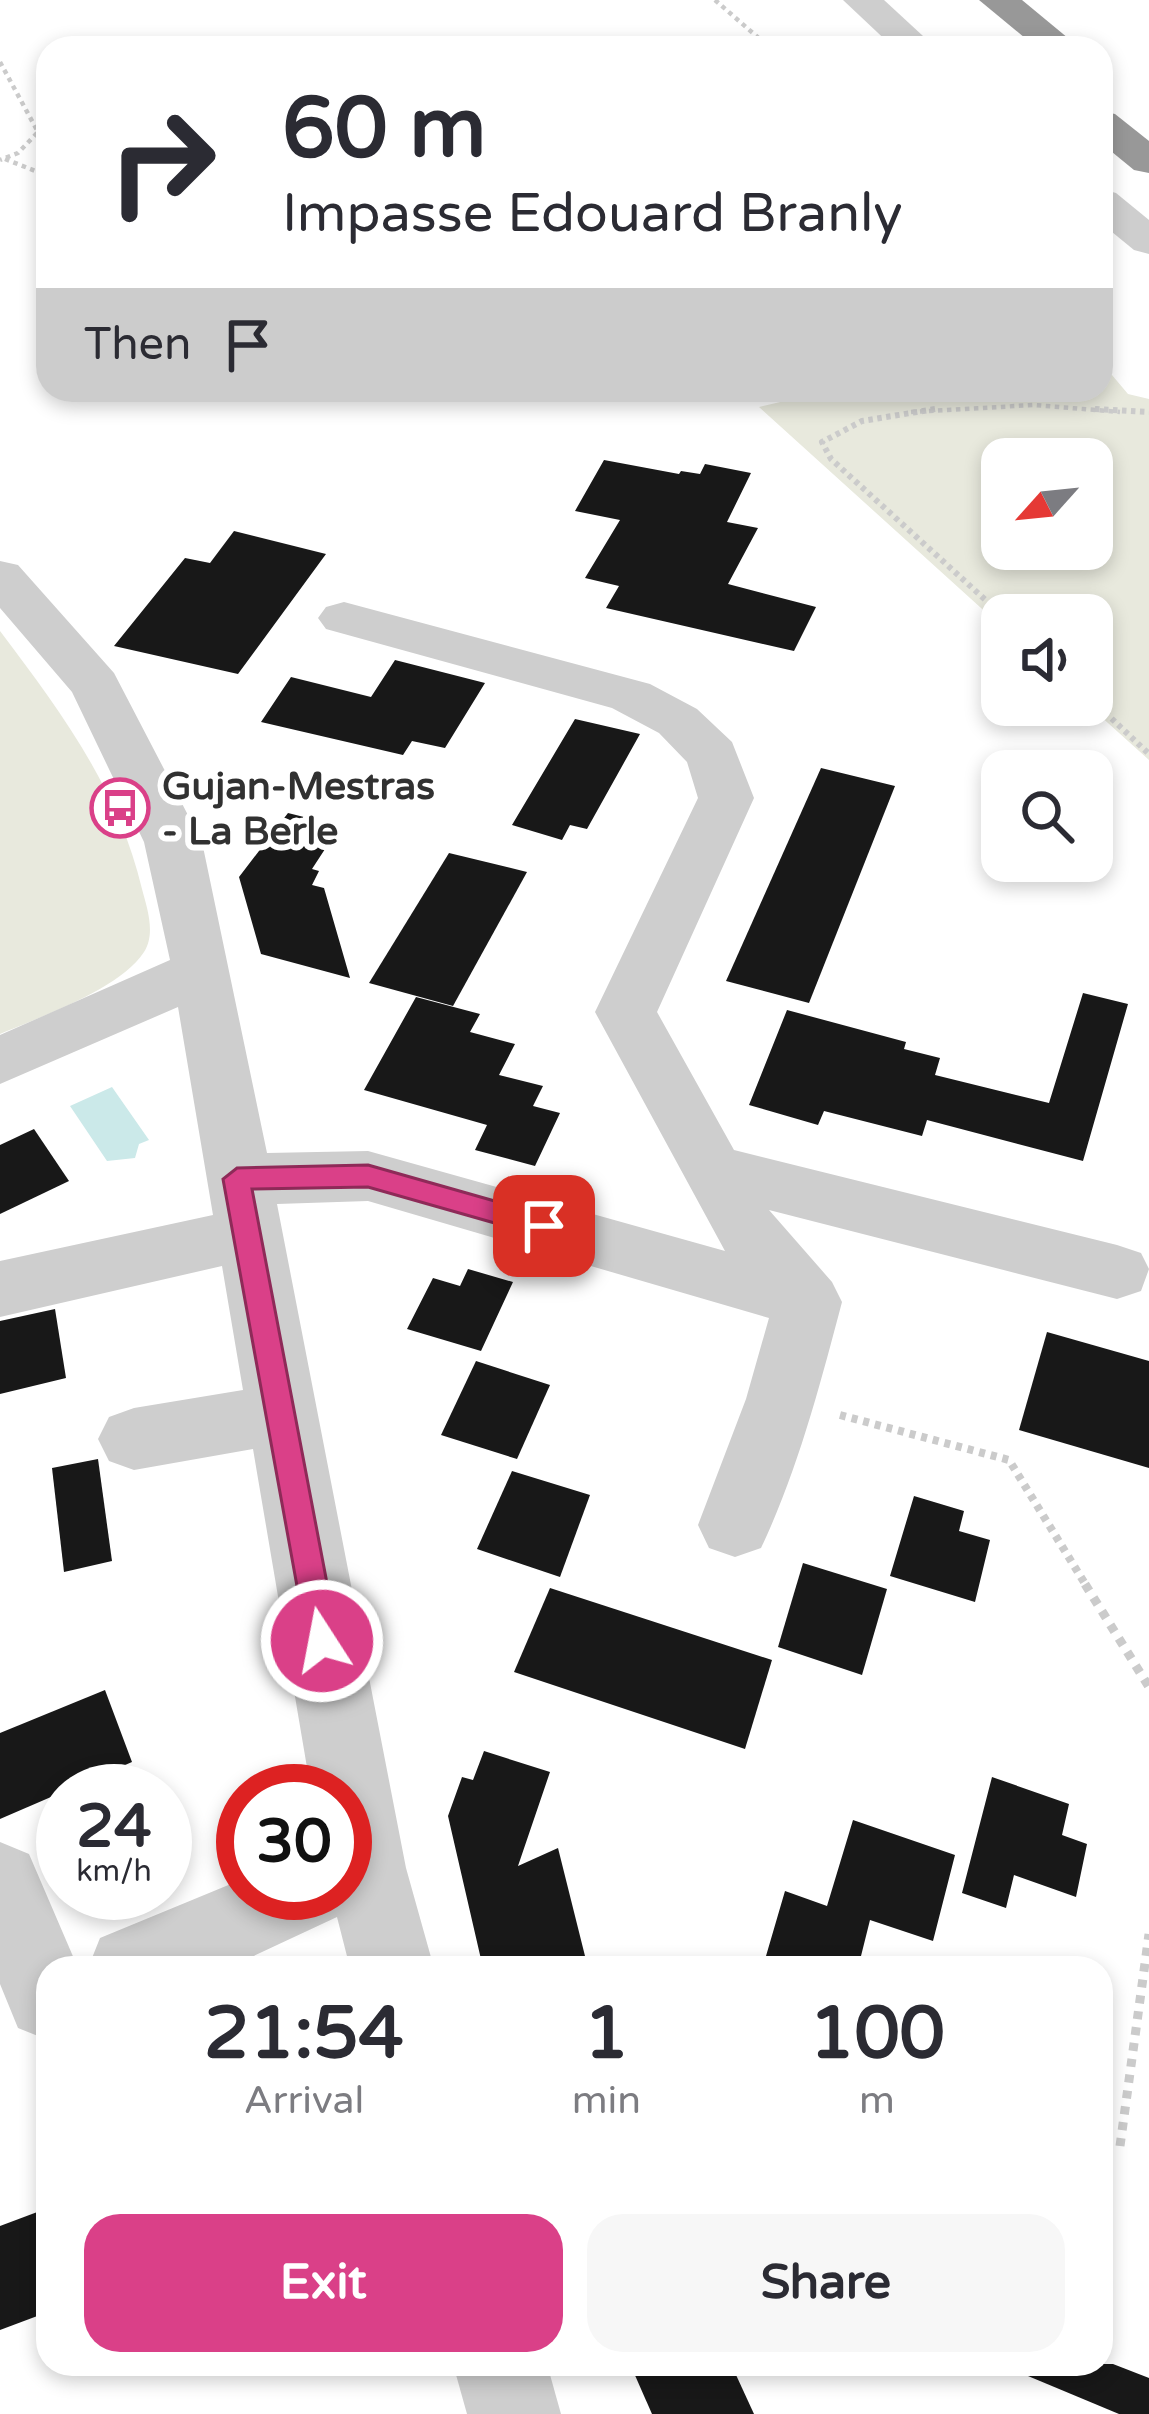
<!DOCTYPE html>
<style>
body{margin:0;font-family:"Varela Round",sans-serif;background:#f7f7f7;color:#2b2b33;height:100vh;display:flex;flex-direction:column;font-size:45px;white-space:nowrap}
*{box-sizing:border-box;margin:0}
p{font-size:39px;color:#7c7c81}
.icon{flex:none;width:66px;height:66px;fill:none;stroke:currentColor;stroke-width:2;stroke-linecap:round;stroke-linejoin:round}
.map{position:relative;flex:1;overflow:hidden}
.details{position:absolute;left:36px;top:1956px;width:1077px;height:420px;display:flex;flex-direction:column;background:#fff;border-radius:36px;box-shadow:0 6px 18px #0003}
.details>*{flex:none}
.guide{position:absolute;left:36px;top:36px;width:1077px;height:366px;border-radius:36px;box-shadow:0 6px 18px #0003;background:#fff;color:#2b2b33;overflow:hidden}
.needle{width:78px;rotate:243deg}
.buttons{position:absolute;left:981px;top:438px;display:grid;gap:24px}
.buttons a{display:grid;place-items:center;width:132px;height:132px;border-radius:24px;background:#fff;box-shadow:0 6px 18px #0003;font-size:60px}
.speed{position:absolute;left:36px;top:1764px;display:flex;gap:24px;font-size:60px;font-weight:700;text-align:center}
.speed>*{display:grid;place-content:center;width:156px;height:156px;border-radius:50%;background:#fff;box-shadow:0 6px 18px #0003;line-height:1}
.speed small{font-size:30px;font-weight:400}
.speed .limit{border:18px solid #d22;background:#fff;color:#111}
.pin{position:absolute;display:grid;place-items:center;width:102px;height:102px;color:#fff;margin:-51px;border-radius:24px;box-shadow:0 6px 18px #0006}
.me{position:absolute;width:132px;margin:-66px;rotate:349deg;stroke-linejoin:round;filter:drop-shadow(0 0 9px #0008)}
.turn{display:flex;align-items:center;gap:42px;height:252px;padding:0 48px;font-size:54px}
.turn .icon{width:156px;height:156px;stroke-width:2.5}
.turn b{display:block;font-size:84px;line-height:102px}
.then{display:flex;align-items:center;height:114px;padding:0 48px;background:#0003;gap:24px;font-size:45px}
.eta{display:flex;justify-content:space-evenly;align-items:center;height:204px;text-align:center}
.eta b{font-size:72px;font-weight:700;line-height:84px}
.cta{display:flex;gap:24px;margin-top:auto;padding:24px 48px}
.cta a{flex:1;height:138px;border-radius:36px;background:#da4088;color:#fff;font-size:48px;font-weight:700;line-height:138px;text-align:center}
.cta a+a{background:#f7f7f7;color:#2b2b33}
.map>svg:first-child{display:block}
</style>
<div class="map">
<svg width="1149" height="2414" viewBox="0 0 1149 2414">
<rect width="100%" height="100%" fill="#fff"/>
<g fill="#e8e9dd" fill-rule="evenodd">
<path d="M1101 362 1128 394 1149 399V760L1088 705H1092V615H1002V627L759 407 832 390H1101ZM1002 459H1092V549H1002Z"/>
<path d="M0 631C61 712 118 788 142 889 147 908 156 933 144 952 120 989 40 1017 0 1034Z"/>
</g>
<path fill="#cbe9e9" d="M112 1087 149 1140 139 1144 135 1158 107 1161 70 1106Z"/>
<g fill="#181818">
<path d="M604 460 679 474 681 471 700 474 705 464 751 473 727 522 758 528 728 584 816 607 794 651 606 608 619 586 585 578 620 520 575 511Z"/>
<path d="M234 531 326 554 238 674 114 646 185 558 210 563Z"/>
<path d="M395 660 485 683 445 748 412 741 403 755 261 722 291 677 371 697Z"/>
<path d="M575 719 640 734 587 829 570 825 562 840 512 825Z"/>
<path d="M821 768 895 786 809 1003 726 981Z"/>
<path d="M288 813 340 826 312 869 319 871 312 885 324 888 350 978 261 954 239 877Z"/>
<path d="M449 853 527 872 453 1006 369 983Z"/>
<path d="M1083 993 1128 1004 1083 1161 927 1120 922 1136 824 1111 818 1125 749 1105 787 1010 906 1042 904 1049 940 1058 935 1075 1049 1103Z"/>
<path d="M416 997 480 1014 470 1032 515 1044 499 1075 543 1086 533 1106 560 1113 535 1166 475 1150 487 1125 364 1090Z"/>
<path d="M34 1129 69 1181 0 1214V1145Z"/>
<path d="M468 1269 513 1282 481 1351 407 1329 433 1278 460 1286Z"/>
<path d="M55 1309 66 1378 0 1394V1321Z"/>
<path d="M1047 1332 1149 1361V1468L1019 1430Z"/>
<path d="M476 1361 550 1385 517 1459 441 1435Z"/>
<path d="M98 1459 112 1561 64 1572 52 1468Z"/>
<path d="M512 1471 590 1495 560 1577 477 1549Z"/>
<path d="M914 1496 964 1511 959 1531 990 1540 975 1602 890 1576Z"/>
<path d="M803 1563 887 1589 862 1675 778 1647Z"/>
<path d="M550 1588 772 1660 745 1749 514 1672Z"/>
<path d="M105 1690 132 1762 0 1819V1733Z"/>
<path d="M484 1751 550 1772 518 1866 558 1848 588 1968H513L510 1957 483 1968 448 1816 462 1777 473 1780Z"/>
<path d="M992 1777 1069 1804 1062 1835 1087 1844 1076 1897 1014 1875 1006 1908 962 1893Z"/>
<path d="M853 1820 955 1855 933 1941 870 1920 858 1968H802L766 1956 785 1891 827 1906Z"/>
<path d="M48 2208V2312L0 2330V2226Z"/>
<path d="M630 2364H731L754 2414H652Z"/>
<path d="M999 2364H1113L1149 2378V2414H1119Z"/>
</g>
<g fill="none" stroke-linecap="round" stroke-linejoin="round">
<g stroke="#cbcbcb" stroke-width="4.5" stroke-dasharray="4.5 4.5" stroke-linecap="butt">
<path d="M715 0 770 48"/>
<path d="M0 62 38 132 18 153 0 160"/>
<path d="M5 159 48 176"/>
<path d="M911 412 1034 405 1120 412"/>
</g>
<g stroke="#cbcbcb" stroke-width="6" stroke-dasharray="4.5 4.5" stroke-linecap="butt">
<path d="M935 409 862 421 822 442 831 459 1002 615"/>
<path d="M1095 409 1149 412"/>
<path d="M1092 700 1149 754"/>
</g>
<path stroke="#cbcbcb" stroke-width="8" stroke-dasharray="6 6" stroke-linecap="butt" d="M840 1415 1009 1460 1087 1587"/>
<g stroke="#cbcbcb" stroke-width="9" stroke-dasharray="8 8" stroke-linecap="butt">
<path d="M1085 1584 1149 1687"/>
<path d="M1120 2146 1149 1934"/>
</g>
<g fill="#cecece" fill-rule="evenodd">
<path d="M843 0H884L936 48H894Z"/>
<path d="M1101 189 1116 193 1149 220V254L1134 250 1101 223Z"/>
<path d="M0 561 18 565 114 673 202 842 267 1153 368 1151 725 1251 595 1012 698 798 687 762 659 733 612 708 326 629 318 618 326 607 344 602 650 684 697 709 732 742 754 798 657 1012 734 1150 1117 1245 1141 1253 1149 1269 1141 1291 1117 1299 769 1210 832 1282 842 1302C820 1385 798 1470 761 1548L735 1557 709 1548 698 1525 746 1399 769 1318 368 1201 277 1204 406 1868 434 1968H350L337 1917 228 1968H88L100 1938 243 1879V1893H345V1791H311L253 1449 134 1470 109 1461 98 1439 109 1417 134 1408 243 1390 222 1266 0 1317V1261L213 1215 178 1007 0 1084V1035L170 960 144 842 72 692 0 608Z"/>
<path d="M0 1842 29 1854 78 1968H48V2040L18 2028 0 1984Z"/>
<path d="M453 2364H547L561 2414H467Z"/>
</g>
<g fill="#989898" fill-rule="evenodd">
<path d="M979 0H1022L1080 48H1037Z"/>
<path d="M1101 111 1115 114 1149 141V173L1134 170 1101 143Z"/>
</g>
</g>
<path fill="#da4088" stroke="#8e2a58" stroke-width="3" d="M368 1165 544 1215 558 1226 544 1237 368 1187 252 1189 338 1641 334 1651 322 1655 311 1651 307 1641 223 1179 237 1168Z"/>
<defs>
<symbol id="bus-ring" viewBox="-11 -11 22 22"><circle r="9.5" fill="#fff" stroke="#da4088" stroke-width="1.5"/><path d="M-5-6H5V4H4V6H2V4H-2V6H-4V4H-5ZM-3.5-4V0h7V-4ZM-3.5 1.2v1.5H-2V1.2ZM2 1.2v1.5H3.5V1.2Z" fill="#da4088"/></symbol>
</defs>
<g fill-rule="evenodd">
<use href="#bus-ring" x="87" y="775" width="66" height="66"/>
</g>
<g text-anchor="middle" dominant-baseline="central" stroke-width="12" stroke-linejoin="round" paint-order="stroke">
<g font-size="39" font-weight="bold" fill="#313131" stroke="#fff" text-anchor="start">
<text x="162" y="786">Gujan-Mestras<tspan x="162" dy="45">- La Berle</tspan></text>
</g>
</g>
</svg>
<div class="buttons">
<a><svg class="needle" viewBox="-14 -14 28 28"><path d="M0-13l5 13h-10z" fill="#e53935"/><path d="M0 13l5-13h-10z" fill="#7c7c81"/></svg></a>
<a><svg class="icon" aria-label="sound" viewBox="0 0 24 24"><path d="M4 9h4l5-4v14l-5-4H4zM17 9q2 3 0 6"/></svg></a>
<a><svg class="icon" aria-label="search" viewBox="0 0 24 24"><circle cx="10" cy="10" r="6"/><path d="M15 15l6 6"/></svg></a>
</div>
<div class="speed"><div>24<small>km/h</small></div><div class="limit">30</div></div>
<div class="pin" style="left:544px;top:1226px;background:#d93025"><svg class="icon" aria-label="arrive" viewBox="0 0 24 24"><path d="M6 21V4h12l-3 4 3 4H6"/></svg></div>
<svg class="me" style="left:322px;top:1641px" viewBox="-20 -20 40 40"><circle r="17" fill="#da4088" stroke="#fff" stroke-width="3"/><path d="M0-11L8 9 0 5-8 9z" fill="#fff"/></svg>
<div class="guide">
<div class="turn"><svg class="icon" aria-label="right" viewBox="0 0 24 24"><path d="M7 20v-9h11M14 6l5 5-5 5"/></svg><div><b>60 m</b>Impasse Edouard Branly</div></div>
<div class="then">Then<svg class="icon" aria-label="arrive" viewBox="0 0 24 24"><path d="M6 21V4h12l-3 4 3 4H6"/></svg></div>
</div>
<section class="details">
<div class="eta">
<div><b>21:54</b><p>Arrival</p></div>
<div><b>1</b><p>min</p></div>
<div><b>100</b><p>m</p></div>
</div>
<div class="cta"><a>Exit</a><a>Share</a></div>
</section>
</div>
